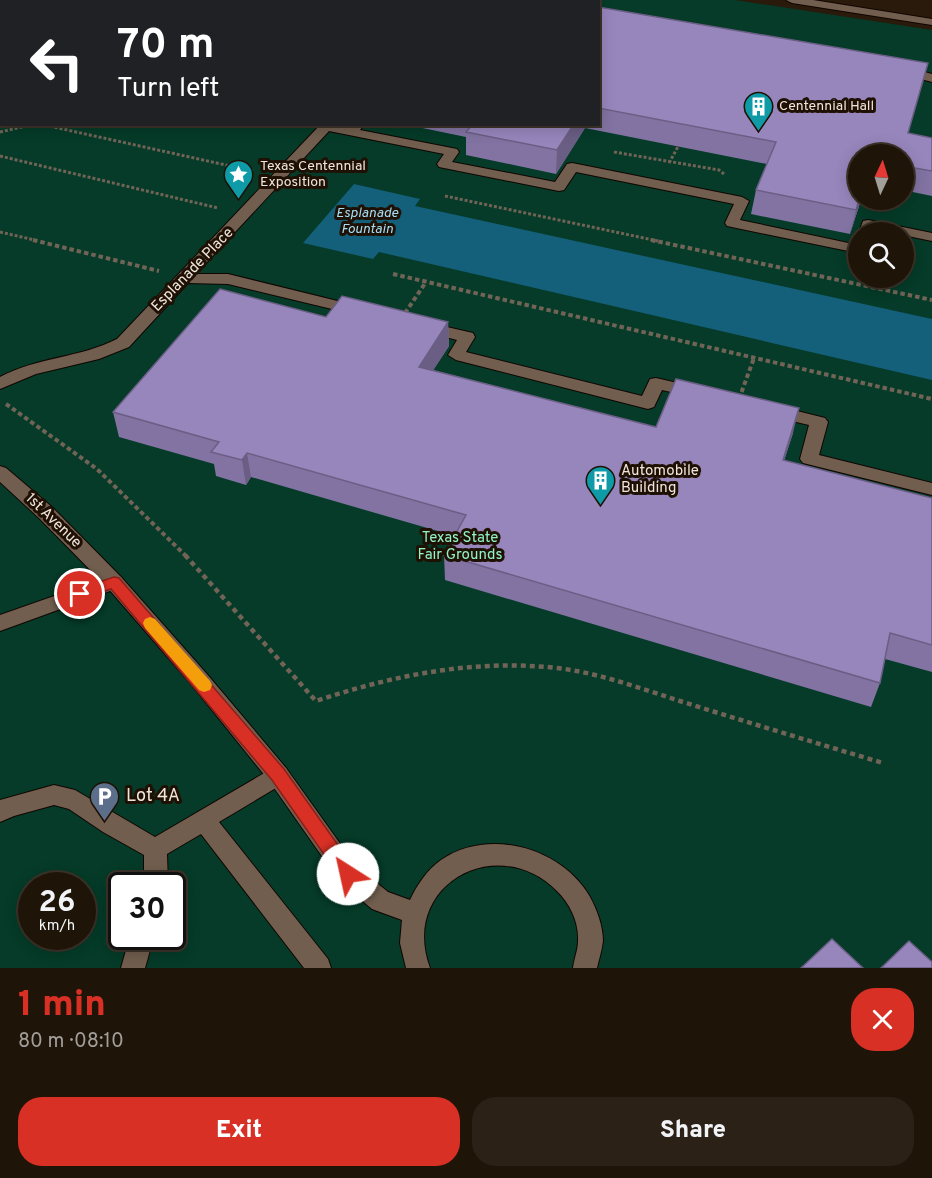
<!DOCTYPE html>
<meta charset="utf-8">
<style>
body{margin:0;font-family:Overpass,sans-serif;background:#2c2116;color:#f1f3f6;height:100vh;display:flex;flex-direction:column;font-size:22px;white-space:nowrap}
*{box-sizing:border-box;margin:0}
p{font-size:20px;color:#a19e9c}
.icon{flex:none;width:33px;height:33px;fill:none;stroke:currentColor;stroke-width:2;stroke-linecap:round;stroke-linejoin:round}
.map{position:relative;height:968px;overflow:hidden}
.sheet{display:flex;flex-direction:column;background:#1f1408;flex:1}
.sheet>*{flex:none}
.banner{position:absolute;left:0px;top:0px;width:600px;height:126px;box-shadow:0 3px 15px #0003,0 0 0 2px #3c3329;background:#202124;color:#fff;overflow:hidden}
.needle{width:39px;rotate:4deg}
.controls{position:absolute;left:848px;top:144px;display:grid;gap:12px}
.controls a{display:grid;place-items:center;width:66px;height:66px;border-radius:50%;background:#1f1408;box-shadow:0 3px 15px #0003,0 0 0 2px #3c3329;font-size:30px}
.speed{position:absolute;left:18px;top:872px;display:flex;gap:12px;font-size:30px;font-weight:700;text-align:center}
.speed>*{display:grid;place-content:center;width:78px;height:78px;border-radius:50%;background:#1f1408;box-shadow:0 3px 15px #0003,0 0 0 2px #3c3329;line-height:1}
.speed small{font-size:15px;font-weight:400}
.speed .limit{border:3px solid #111;border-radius:9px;background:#fff;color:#111}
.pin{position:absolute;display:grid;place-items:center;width:51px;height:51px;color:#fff;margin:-26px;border:3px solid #fff;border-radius:50%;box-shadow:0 2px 6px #0007}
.me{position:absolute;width:66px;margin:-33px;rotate:325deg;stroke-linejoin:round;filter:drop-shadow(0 0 4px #0008)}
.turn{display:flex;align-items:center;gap:21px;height:126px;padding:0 18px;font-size:27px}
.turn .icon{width:78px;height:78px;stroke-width:2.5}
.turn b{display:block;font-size:42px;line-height:51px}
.round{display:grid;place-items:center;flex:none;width:63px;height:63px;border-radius:24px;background:#2c2116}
.head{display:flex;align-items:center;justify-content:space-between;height:102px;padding:0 18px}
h1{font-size:36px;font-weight:800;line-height:45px;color:#d93025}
.cta{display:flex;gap:12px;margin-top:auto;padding:12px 18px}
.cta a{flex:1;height:69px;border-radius:24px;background:#d93025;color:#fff;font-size:24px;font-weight:800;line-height:69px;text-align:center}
.cta a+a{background:#2c2116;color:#f1f3f6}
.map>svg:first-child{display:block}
</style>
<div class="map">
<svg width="932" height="968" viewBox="0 0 932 968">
<rect width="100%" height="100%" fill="#291a0b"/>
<path fill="#053b28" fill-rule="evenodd" d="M54 0H735L932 30V968H0V39L1 38 2 124H598V2L52 1ZM858 154H903V200H858ZM858 232H903V278H858ZM32 885H82V936H32ZM122 885H172V936H122Z"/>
<path fill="#145f7a" d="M354 184 420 199 415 206 932 319V380L379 252 373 259 303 243Z"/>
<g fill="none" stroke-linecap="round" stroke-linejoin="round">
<defs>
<g id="lane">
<path d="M492 0H504L505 2H492Z"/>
<path d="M902 66 932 74V82L898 73 896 70Z"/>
<path d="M114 575 121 577 124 582 121 587 0 631V615Z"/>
<path d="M278 765 286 768 289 775 286 782 219 822 328 959 331 968H304L201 834 167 854 168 885H144V855L103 832 69 809 54 805 14 816 0 822V800L54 785 75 790 155 837Z"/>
<path d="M130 936H154L145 968H121Z"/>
</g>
<g id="street">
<path d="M297 0H309V2H298Z"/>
<path d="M786 0H813L932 19V25L792 3Z"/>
<path d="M321 124 348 127 351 124H364L360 130 457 149 459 152 452 162 555 182 567 164 572 163 742 197 749 201 740 220 858 245V253L727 226 725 223 734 204 576 172 564 190 559 191 439 167 437 164 444 154 329 131 196 274H228L362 307 365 310 362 313 357 315 228 284 188 283 129 347 99 359 36 374 0 389V377C37 357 80 358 117 339Z"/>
<path d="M868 220 932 233V241L903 235V232L874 229 873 232H859L863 221Z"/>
<path d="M425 322 473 333 475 337 466 352 642 396 650 379 656 378 703 389 705 393 703 397 697 398 662 390 654 407 648 409 456 360 448 355 457 340 419 330 417 327Z"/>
<path d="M773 405 825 418 828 422 819 455 932 483V495L803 463 800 459 809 425 767 415 765 411 767 407Z"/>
<path d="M0 466 6 468 53 508 121 577 206 673 286 768 356 866 388 892 410 900C417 885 427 870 441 860 489 827 562 848 590 897 597 910 603 926 603 941 602 950 599 959 597 968H573C574 959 578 950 578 941 579 922 570 904 557 891 497 831 399 885 430 968H406L400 943 402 920 372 909 340 882 270 782 192 685 107 587 39 518 0 482Z"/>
</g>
</defs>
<use href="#lane" stroke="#110500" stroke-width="2"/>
<use href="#street" stroke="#110500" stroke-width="2"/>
<g stroke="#716457" stroke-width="3" stroke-dasharray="3 2" stroke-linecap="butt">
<path d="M39 2 42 0"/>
<path d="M40 124 253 171"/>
<path d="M0 132 35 124"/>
<path d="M614 152 719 170 724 174"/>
<path d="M0 156 218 208"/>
<path d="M669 163 680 143"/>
<path d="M445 196 658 241"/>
<path d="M0 232 39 241"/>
</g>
<g stroke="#716457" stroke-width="4" stroke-dasharray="4.5 3" stroke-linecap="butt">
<path d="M33 240 159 271"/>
<path d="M651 240 932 300"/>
<path d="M393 274 932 399"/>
<path d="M405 313 426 282"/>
<path d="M739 399 754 358"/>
<path d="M6 404 97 469 187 557"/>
</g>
<path stroke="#716457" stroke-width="4.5" stroke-dasharray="5 4" stroke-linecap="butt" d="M185 555 316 701C394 675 474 659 557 668 600 673 642 689 683 702 750 723 816 743 883 763"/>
<use href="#lane" fill="#715e4e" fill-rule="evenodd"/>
<use href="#street" fill="#715e4e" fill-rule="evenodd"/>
<g stroke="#d6cbc1" stroke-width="1.5">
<path d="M10 2 12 0"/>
<path d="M26 2 28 0"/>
</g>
</g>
<g fill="#8273a2">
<path d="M58 0H240L238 2H58Z"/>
<path d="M598 7 908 133 932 138V196L903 190V154H858L861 200 850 234 751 214 756 190 767 164 585 128 556 174 466 155V137L403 124H598Z"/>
<path d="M326 317 448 322 449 346 433 370 656 427 793 433 784 461 932 498V672L885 659 880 683 871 707 445 580 444 555 455 536 251 477 246 485 216 476 214 464 119 437 113 412Z"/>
</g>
<g fill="#6a5e84">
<path d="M212 0H240L238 2H210Z"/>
<path d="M574 124H585V128L556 174 557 150Z"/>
<path d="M859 200H861L850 234 856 210Z"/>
<path d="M448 322 449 346 420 391 419 367Z"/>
<path d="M799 408 793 433 776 485 783 460Z"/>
<path d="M247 453 251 477 246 485 242 460Z"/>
</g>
<g fill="#9786bc" stroke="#6a5e84" stroke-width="1.5">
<path d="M99 0H212L210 2H107Z"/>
<path d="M544 0H556L564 2H543Z"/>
<path d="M598 7 928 63 908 133 932 138V171L903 166V154H858V200H859L856 210 756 190 776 142 598 108Z"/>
<path d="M473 124H574L557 150 466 132Z"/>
<path d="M220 289 326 317 342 296 448 322 419 367 656 427 676 379 799 408 783 460 932 498V645L890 633 880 683 444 555 466 515 247 453 242 460 211 452 219 442 113 412Z"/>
<path d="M832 939 863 968H801Z"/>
<path d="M909 941 932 962V968H881Z"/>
</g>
<path fill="#d93025" stroke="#8d1f18" stroke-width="1.5" d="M114 577 119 578 284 769 355 869 357 874 355 880 348 883 342 880 272 780 111 589 80 600 75 598 73 594 75 590Z"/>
<path fill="#f59e0b" d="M150 617 155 619 210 681 212 685 210 690 204 692 199 690 145 628 143 623 145 619Z"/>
<defs>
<symbol id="building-pin" viewBox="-11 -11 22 30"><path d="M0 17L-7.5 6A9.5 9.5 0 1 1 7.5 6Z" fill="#0f9aa8" stroke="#1f1004"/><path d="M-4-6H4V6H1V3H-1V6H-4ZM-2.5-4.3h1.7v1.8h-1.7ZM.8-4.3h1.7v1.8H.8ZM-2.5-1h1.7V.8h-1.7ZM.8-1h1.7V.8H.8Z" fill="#fff"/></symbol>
<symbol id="sight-pin" viewBox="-11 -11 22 30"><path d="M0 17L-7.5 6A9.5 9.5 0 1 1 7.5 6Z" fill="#0f9aa8" stroke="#1f1004"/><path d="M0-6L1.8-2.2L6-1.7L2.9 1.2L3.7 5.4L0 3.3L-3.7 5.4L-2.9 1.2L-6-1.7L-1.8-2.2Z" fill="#fff"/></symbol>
<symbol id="parking-pin" viewBox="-11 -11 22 30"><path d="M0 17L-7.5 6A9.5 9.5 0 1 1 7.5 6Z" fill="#5c6f8a" stroke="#1f1004"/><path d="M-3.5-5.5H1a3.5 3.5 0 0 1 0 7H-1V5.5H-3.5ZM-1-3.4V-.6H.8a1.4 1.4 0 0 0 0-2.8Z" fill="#fff"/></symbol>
</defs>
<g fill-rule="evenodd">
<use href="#building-pin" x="742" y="90" width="33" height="45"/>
<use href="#sight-pin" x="222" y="158" width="33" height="45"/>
<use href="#building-pin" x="584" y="464" width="33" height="45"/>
<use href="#parking-pin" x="88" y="780" width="33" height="45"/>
</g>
<g text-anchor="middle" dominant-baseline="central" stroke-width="6" stroke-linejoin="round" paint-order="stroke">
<g font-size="14" fill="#f0e5dc" stroke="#1f1004" text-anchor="start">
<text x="779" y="106">Centennial Hall</text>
<text x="260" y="166">Texas Centennial<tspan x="260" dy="16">Exposition</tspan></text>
</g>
<g font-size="14" font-style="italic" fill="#a6def7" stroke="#1f1004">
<text x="367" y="213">Esplanade<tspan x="367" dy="16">Fountain</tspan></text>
</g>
<g font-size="15" fill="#f0e5dc" stroke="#1f1004">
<text transform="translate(193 270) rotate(-46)">Esplanade Place</text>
<text transform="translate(53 521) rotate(44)">1st Avenue</text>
</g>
<g font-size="15" fill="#f0e5dc" stroke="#1f1004" text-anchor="start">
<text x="621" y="471">Automobile<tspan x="621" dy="17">Building</tspan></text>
</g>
<g font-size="15" fill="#90f2c7" stroke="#1f1004">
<text x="460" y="538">Texas State<tspan x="460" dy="17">Fair Grounds</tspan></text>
</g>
<g font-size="18" fill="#f0e5dc" stroke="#1f1004" text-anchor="start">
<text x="126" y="796">Lot 4A</text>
</g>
</g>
</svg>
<div class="controls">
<a><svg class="needle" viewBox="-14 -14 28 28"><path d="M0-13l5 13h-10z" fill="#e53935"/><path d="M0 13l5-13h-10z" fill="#a19e9c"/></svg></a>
<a><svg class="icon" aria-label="search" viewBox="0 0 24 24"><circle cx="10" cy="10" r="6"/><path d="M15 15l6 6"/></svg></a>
</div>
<div class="speed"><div>26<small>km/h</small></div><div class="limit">30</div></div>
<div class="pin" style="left:80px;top:594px;background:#d93025"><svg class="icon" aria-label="arrive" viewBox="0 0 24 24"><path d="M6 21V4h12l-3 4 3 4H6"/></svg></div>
<svg class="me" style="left:348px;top:874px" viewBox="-20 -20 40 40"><circle r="19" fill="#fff"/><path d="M0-13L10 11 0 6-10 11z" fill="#d93025"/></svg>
<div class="banner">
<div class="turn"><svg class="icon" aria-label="left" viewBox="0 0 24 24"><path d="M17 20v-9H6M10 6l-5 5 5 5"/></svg><div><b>70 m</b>Turn left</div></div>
</div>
</div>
<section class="sheet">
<div class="head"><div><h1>1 min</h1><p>80 m · 08:10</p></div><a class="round" style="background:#d93025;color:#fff"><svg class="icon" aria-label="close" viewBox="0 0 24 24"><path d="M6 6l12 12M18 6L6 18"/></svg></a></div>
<div class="cta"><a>Exit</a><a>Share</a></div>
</section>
